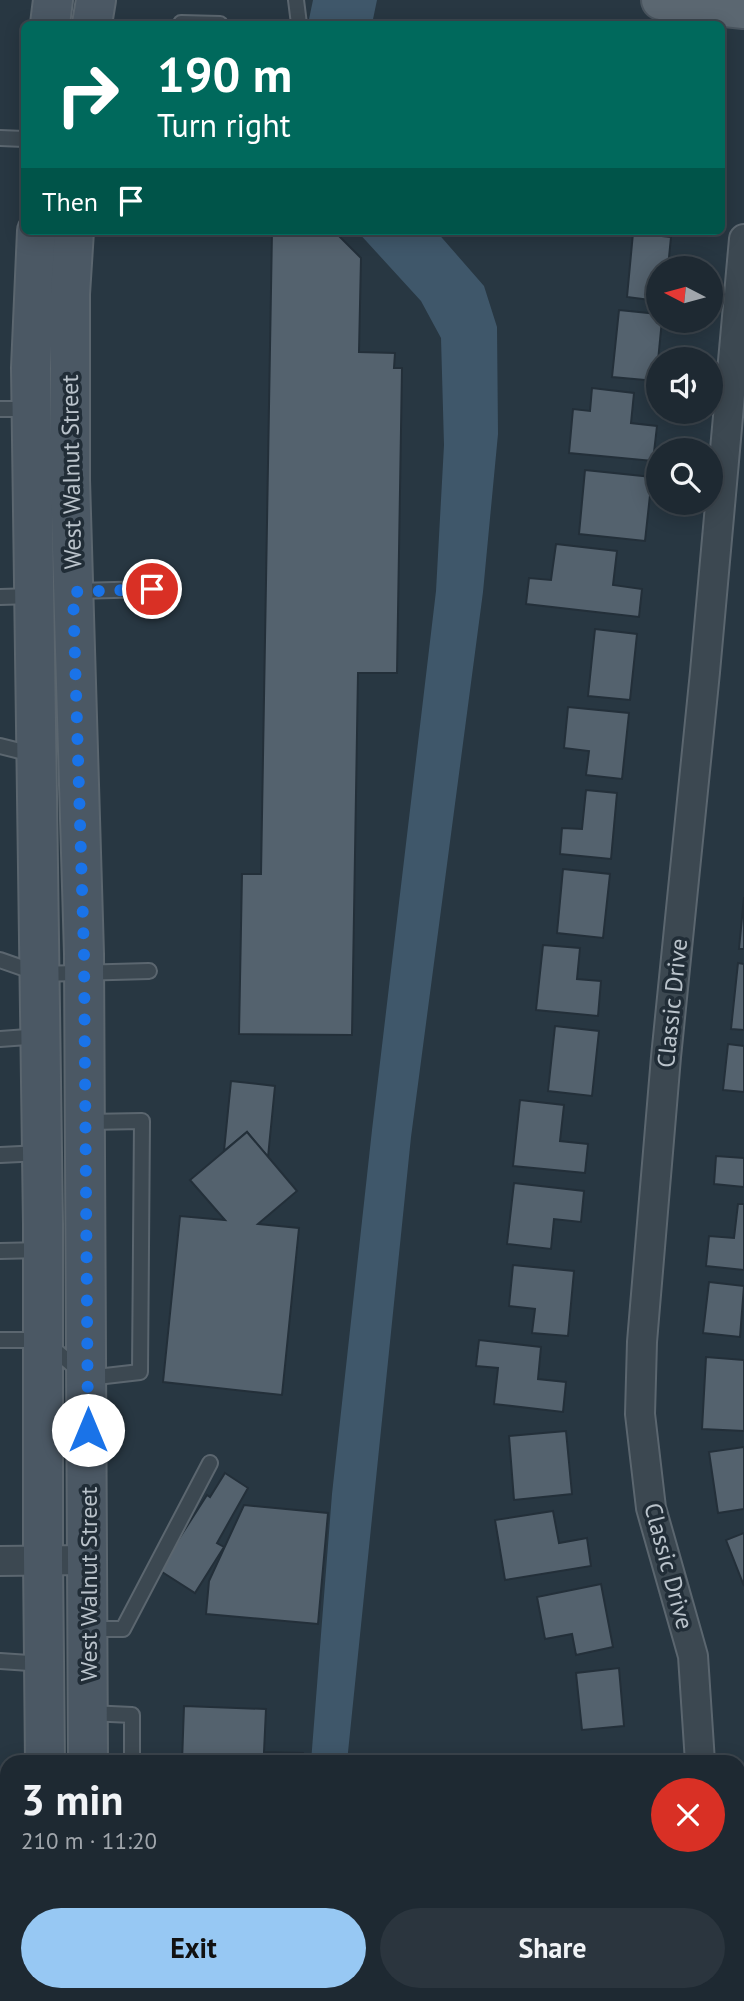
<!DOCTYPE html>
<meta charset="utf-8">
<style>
body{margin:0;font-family:"PT Sans",sans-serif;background:#2b353e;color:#f1f3f6;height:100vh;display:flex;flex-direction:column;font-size:26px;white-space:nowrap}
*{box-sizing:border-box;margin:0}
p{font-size:23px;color:#a1a6ac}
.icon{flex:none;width:38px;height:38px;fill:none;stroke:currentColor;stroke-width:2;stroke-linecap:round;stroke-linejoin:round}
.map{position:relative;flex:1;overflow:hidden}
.side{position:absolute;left:0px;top:1755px;width:746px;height:247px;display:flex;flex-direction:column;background:#1e2932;border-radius:21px 21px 0 0;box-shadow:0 4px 18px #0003,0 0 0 2px #3c454d}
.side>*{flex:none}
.guide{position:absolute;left:21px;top:21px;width:704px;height:214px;border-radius:10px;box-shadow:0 4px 18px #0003,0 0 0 2px #3c454d;background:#00695c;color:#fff;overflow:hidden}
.needle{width:46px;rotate:276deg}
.tools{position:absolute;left:646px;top:256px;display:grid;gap:14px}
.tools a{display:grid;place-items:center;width:77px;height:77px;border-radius:50%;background:#1e2932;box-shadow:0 4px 18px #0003,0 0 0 2px #3c454d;font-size:35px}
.pin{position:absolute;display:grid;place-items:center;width:60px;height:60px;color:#fff;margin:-30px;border:4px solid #fff;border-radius:50%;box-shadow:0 2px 7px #0007}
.me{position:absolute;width:77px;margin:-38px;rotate:0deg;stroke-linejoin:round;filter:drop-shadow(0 0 5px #0008)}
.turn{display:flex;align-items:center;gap:24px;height:147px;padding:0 21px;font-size:32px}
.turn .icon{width:91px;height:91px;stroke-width:2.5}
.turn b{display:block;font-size:49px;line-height:60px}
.then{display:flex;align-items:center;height:66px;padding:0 21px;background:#0003;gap:14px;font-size:26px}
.round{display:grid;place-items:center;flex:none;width:74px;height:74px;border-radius:37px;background:#2b353e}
.headline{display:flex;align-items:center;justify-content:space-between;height:119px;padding:0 21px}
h1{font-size:42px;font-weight:700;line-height:52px}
.cta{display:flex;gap:14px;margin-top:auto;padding:14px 21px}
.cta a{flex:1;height:80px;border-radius:42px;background:#97c8f3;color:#111;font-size:28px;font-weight:700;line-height:80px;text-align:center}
.cta a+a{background:#2b353e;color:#f1f3f6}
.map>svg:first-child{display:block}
</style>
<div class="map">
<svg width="744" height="2001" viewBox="0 0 744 2001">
<rect width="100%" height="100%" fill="#283742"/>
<g fill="#3f576a">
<path d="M313 0H377L372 24H308Z"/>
<path d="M357 231H436L484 286 497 327 498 434 483 592 411 1137 347 1762H311L332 1494 372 1130 436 591 444 445 441 338 421 301Z"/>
<path d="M291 1995H325L324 2001H290Z"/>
</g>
<g fill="#54626e" stroke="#232f39" stroke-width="2">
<path d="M272 231H334L361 258 359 352 395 353 394 368H402L397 673H358L352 1035 239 1034 242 874H261Z"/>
<path d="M633 233 671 237 668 268H658V301L627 297Z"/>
<path d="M619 310 658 314V320H662L656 381 612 377Z"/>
<path d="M592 388 634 393 631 423 657 426 653 461 569 453 573 409 590 411Z"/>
<path d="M585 470 652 477 645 541 579 534Z"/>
<path d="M556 544 617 551 613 585 642 589 639 617 526 604 529 578 551 580Z"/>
<path d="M595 629 637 634 630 700 588 696Z"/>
<path d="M568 707 629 713 622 779 586 775 589 751 564 748Z"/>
<path d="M586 790 617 793 611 859 560 854 562 828 582 829Z"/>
<path d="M563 869 610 874 603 938 557 933Z"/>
<path d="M744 897V949H739Z"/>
<path d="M543 945 580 948 577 979 601 981 598 1016 536 1010Z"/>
<path d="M738 963 744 964V1030L731 1029Z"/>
<path d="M555 1026 599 1031 592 1096 548 1091Z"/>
<path d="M728 1044 744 1046V1092L723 1090Z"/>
<path d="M231 1081 275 1086 268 1157 247 1132 224 1151Z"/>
<path d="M520 1100 564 1105 560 1141 588 1144 585 1173 513 1166Z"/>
<path d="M247 1132 297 1191 258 1224 299 1228 282 1395 163 1382 180 1216 225 1220 190 1180Z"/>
<path d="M716 1156 744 1158V1187L714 1184Z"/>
<path d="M514 1183 584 1191 581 1222 554 1219 551 1249 507 1244Z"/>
<path d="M738 1204H744V1270L706 1266 709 1236 734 1238Z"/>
<path d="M513 1265 574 1271 568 1336 532 1333 535 1309 509 1306Z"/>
<path d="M709 1282 744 1286 740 1337 703 1333Z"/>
<path d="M479 1340 541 1347 538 1379 566 1382 563 1412 494 1404 498 1368 476 1366Z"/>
<path d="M706 1357 744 1360V1431L702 1429Z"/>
<path d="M566 1431 572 1494 514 1500 509 1436Z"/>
<path d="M744 1447V1509L718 1513 709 1452Z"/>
<path d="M225 1473 248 1488 217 1543 224 1547 195 1593 159 1570 207 1495 210 1497Z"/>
<path d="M244 1505 328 1513 318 1624 206 1614 209 1581Z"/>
<path d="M553 1511 559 1543 587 1538 591 1566 505 1580 495 1520Z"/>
<path d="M744 1533V1586L726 1540Z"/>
<path d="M601 1584 613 1647 576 1655 572 1634 545 1639 537 1597Z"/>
<path d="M619 1668 624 1726 582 1730 576 1673Z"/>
<path d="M184 1706 266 1709 264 1752 303 1753V1762H182Z"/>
</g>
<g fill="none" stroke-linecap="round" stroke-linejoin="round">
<defs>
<g id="service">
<path d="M296 0 299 24"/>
<path d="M181 23 220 24"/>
<path d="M0 138 24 139"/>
<path d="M0 409H30"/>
<path d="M76 591 152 589"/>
<path d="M0 597 33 596"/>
<path d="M0 746 36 755"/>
<path d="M0 960 40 974 149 971"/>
<path d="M0 1039 41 1036"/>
<path d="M0 1155 41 1153"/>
<path d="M0 1251 42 1250"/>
<path d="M0 1340H43L88 1378 140 1372 142 1121 87 1122"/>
<path d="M90 1629H123L210 1463"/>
<path d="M0 1661 44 1664"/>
<path d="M89 1713 132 1715V1762"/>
<path d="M738 1775H744"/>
<path d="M0 1838 7 1837"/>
<path d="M0 1880H7"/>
<path d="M0 1972 7 1971"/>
<path d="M176 2001V1995"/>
<path d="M272 2001V1995"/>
</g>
<g id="minor">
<path d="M0 1561 88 1560"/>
<path d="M700 1762 693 1656 651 1508 640 1414 642 1342 666 1057 705 672 744 239"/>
<path d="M738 1973 744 1974"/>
</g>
<g id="secondary">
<path d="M50 24 53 0"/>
<path d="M92 24 96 0"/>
<path d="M37 231 31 368 43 1224V1560L45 1762"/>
<path d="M74 231 70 294V480L84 954 88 1762"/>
<path d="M57 2001V1995"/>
</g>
<path id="primary" d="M661 0 744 9"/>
</defs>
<use href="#service" stroke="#5b666f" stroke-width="18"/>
<use href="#minor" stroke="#5b666f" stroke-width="32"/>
<use href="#secondary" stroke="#5b666f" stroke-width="42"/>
<use href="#primary" stroke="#49545e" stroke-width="42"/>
<use href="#service" stroke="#3c4851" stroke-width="14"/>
<use href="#minor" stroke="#3c4851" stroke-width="28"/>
<use href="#secondary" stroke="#4b5864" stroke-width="38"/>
<use href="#primary" stroke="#5b6771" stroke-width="38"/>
</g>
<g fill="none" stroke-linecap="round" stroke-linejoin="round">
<path stroke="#1a73e8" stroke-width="12" stroke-dasharray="0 21.6" d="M88 1430 84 954 73 592 152 589"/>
</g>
<g text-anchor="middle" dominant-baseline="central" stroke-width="7" stroke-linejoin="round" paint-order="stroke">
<g font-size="24" fill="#bac3cb" stroke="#212d37">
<text transform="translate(71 472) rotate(-91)">West Walnut Street</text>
<text transform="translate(672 1003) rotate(-84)">Classic Drive</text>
<text transform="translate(669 1566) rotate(75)">Classic Drive</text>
<text transform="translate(88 1584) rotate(-90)">West Walnut Street</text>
</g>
</g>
</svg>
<div class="tools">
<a><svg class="needle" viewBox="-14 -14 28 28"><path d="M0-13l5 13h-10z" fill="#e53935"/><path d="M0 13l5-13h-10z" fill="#a1a6ac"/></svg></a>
<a><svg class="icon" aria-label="sound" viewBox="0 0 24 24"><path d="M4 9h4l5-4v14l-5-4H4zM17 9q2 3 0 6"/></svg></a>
<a><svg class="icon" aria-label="search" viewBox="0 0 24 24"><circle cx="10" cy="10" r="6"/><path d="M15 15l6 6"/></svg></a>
</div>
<div class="pin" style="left:152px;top:589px;background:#d93025"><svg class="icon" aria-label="arrive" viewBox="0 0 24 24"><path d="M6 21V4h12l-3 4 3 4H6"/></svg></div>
<svg class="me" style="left:88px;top:1430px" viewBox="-20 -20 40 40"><circle r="19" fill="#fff"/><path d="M0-13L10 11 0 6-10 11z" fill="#1a73e8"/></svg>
<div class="guide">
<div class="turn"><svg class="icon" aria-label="right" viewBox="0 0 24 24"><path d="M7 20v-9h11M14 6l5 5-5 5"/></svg><div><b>190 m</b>Turn right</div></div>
<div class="then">Then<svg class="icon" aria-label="arrive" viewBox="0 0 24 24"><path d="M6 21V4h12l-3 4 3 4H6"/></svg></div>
</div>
<section class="side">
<div class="headline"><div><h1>3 min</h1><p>210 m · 11:20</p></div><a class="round" style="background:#d93025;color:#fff"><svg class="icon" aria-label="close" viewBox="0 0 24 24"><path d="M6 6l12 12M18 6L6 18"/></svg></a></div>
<div class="cta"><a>Exit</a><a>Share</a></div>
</section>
</div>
